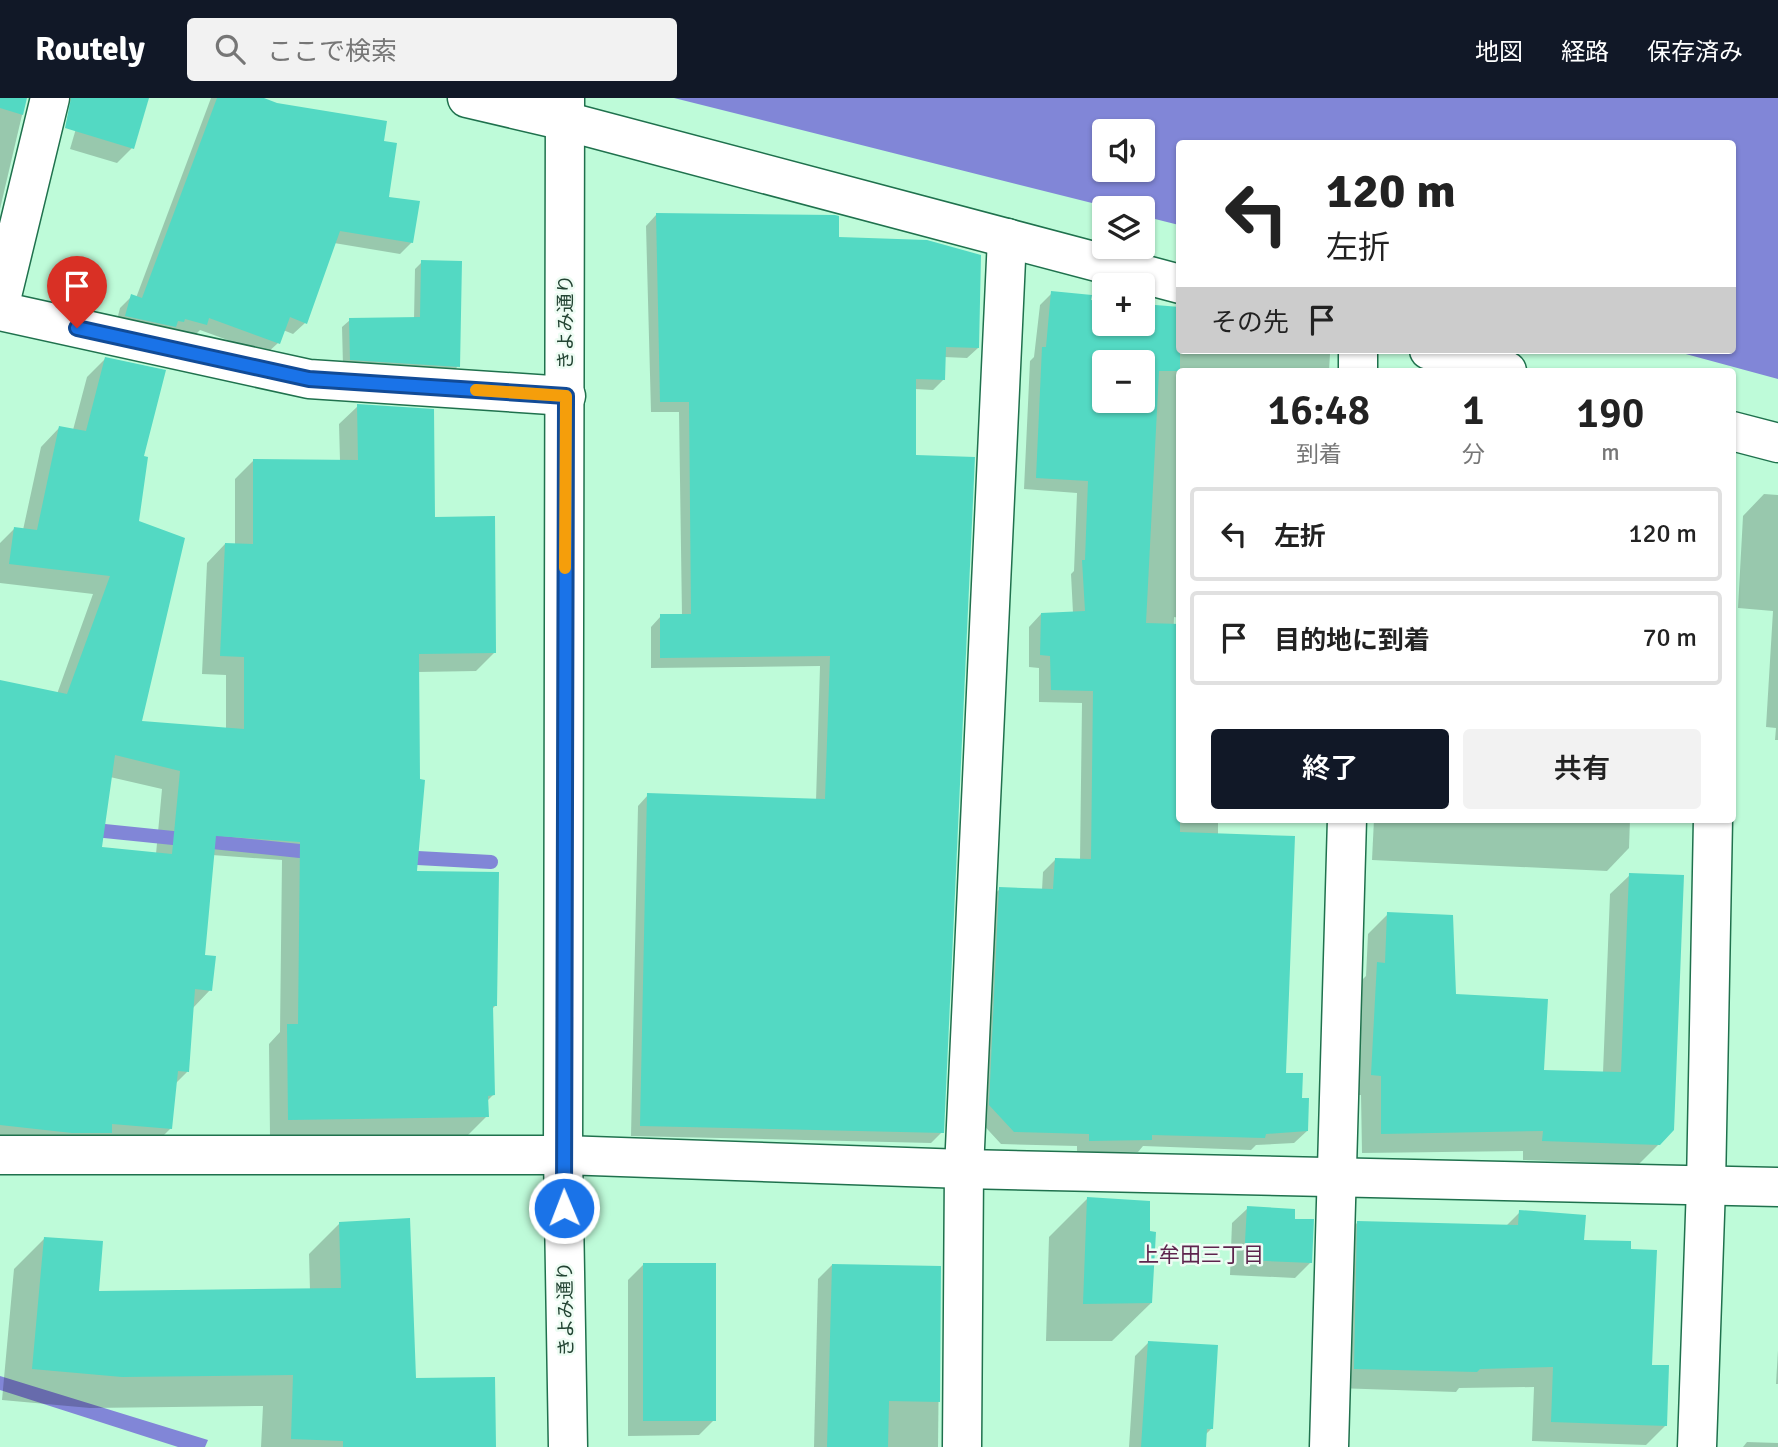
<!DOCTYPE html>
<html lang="ja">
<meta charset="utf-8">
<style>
body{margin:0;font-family:Signika,"Noto Sans JP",sans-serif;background:#f2f2f2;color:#222;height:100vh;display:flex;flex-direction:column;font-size:26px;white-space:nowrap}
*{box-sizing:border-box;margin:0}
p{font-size:23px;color:#767676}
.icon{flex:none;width:38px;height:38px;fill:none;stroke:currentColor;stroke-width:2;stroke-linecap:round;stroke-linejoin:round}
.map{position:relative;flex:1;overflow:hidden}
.panel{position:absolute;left:1176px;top:270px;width:560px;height:455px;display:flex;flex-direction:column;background:#fff;border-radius:7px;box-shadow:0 2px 5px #0004}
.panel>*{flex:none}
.banner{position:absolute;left:1176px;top:42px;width:560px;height:214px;border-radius:7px;box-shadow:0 2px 5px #0004;background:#fff;color:#222;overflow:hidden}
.fabs{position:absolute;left:1092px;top:21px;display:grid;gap:14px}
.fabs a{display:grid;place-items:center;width:63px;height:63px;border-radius:7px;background:#fff;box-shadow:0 2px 5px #0004;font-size:35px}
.pin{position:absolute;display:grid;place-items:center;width:60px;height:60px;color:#fff;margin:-72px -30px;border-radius:50% 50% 50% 0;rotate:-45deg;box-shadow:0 0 7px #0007}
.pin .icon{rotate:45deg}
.me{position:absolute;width:77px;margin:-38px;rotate:359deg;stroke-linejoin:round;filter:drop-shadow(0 0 5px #0008)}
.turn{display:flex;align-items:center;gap:24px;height:147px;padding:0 35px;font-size:32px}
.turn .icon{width:91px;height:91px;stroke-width:2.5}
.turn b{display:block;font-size:49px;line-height:60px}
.then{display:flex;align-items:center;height:66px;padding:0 35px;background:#0003;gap:14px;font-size:26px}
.eta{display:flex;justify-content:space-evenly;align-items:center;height:119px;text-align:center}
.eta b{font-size:42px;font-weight:600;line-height:49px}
.action{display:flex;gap:14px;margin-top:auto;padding:14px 35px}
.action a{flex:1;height:80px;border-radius:7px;background:#111827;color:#fff;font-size:28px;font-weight:600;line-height:80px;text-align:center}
.action a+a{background:#f2f2f2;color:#222}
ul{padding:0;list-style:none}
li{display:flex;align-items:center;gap:21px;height:94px;margin:0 14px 10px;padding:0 21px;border:4px solid #e0e0e0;border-radius:7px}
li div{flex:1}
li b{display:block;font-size:26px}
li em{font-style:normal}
header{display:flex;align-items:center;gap:42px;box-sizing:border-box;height:98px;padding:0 35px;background:#111827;color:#fff}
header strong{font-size:33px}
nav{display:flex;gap:38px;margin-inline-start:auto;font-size:24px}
.search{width:490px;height:63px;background:#f2f2f2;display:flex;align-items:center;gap:18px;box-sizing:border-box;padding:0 24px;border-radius:7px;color:#767676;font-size:26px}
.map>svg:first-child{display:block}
</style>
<header>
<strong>Routely</strong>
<div class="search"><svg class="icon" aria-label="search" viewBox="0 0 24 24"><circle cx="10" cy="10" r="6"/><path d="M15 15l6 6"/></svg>ここで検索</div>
<nav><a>地図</a><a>経路</a><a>保存済み</a></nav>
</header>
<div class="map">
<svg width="1778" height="1349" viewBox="0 0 1778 1349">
<rect width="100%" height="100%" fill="#befbd9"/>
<g fill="#8186d7" fill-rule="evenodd">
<path d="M674 0H1778V281L1671 252H1732V46H1180L1179 127 1143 118V110H1112ZM1104 33H1143V72H1104Z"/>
<path d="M0 1278 208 1342 205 1349H178L0 1292Z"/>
</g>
<g fill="#0003" fill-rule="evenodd">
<path d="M0 0H26L0 111Z"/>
<path d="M85 0H147L132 50 117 65 70 51Z"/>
<path d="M211 0H259L382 45 387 100 412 144 400 156 334 145 305 225 293 236 283 232 278 245 266 256 200 232 194 238 115 230 120 210 132 198 136 200Z"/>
<path d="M656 117 838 141 978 250 967 260 944 259V281L933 292 915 291 914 358 942 1034 931 1045 631 1038 638 708 648 697 816 703 820 568 651 570V529L661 518H682L679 314H651L646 128Z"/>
<path d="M422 164 458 268 451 276 343 268 342 229 350 222 414 221 415 171Z"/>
<path d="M1052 195 1104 205V226H1143V208L1180 210V252H1318L1330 256 1329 273H1180V520L1174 519 1171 593 1180 721H1218V737L1284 977 1300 1002 1307 1033 1294 1045 1256 1047 1251 1052 1143 1048 1138 1054 1077 1055V1048L1001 1046 977 1020 987 803 1000 791 1042 792 1043 774 1055 762H1080L1082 605 1039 604V570L1029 569V529L1041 516 1073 515 1071 476 1074 473 1077 395 1024 391 1030 263 1034 259 1040 207ZM1104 264H1143V303H1104Z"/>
<path d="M106 260 142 360 137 424 140 624 226 631V577L202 576 207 465 225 446 235 447V381L254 362 340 363 339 326 358 308 433 420 494 555 476 573 418 574 415 775 495 908 491 912 493 997 487 1003V1018L468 1037 270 1040 269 946 280 934 282 762 212 757 203 858 210 892 192 911 187 974 175 986 171 1030 152 1049 0 1047V584L57 596 93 496 0 485V445L15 430 23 432 41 349 59 330 73 332 87 279ZM110 679 162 691 156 756 100 751Z"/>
<path d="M1764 396 1778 397V642H1775L1776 630 1766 629 1773 513 1738 510 1743 418Z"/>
<path d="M1374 721H1630L1629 750 1607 773 1372 762Z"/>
<path d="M1630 777 1659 1046 1639 1066 1523 1062V1053L1362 1055 1361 997H1351L1358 886 1366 878 1368 836 1388 816 1455 898 1542 973 1603 975 1610 796Z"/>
<path d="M1087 1101 1151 1205 1112 1243H1046L1049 1139Z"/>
<path d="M1248 1110 1293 1123 1311 1164 1295 1180 1230 1177 1232 1125Z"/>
<path d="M1520 1114 1582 1143 1630 1153 1650 1269 1666 1327 1646 1347 1532 1343 1534 1289 1459 1290 1456 1294 1335 1290 1338 1144 1358 1124 1505 1129Z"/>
<path d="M340 1125 414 1281 494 1349H261L263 1308 90 1310 2 1302 14 1171 45 1140 97 1195 310 1192 309 1156Z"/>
<path d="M643 1167 714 1322 699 1337 628 1338V1182Z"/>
<path d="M832 1167 940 1169 938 1349H814L818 1181Z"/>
<path d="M1149 1244 1212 1330 1205 1337V1349H1129L1135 1258Z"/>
<path d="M1778 1252V1286H1776Z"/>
<path d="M1747 1344 1778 1345V1349H1743Z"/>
</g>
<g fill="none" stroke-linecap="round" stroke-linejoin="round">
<g stroke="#8186d7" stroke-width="14">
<path d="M85 731 319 755"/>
<path d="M399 759 491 764"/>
</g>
</g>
<g fill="#53d9c3" fill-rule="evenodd">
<path d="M0 0H27L23 17 0 10Z"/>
<path d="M71 0H149L134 51 65 30Z"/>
<path d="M217 0H264L277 5 387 23 384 43 397 45 389 99 420 103 413 145 340 133 307 226 290 219 280 246 209 220 207 227 185 221 184 224 178 223 176 229 125 218 131 196 142 200Z"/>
<path d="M656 115 835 117 839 118V139L927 142 981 157 979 250 946 249 945 282 916 281V357L975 359 944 1035 640 1028 647 695 825 701 830 558 660 560V516H691L689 304H660Z"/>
<path d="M421 162 462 163 460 269 350 262 349 220 420 219Z"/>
<path d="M1051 193 1092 197 1091 202 1104 203V226H1143V206L1180 209V273H1159L1146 525 1180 526V734L1295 738 1286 975H1303L1302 1000H1309L1308 1033 1266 1036 1265 1040 1152 1037V1042L1089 1043V1036L1014 1034 989 1007 999 789 1053 791 1055 760 1091 761 1093 593 1051 592 1050 558 1040 557 1041 515 1085 513 1082 462H1085L1088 383 1036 380 1042 249H1046ZM1104 264H1143V303H1104Z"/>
<path d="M105 259 166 272 144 358 148 359 139 423 185 440 142 623 244 631V559L220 558 225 445 253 446V361L358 362 357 306 434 311 435 419 495 418 496 555 419 556 420 681 425 682 417 773 499 774 497 908H493L495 997 488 998 489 1019 288 1022 287 926H298L300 744 216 738 205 857 216 858 212 893 195 891 189 974 178 973 172 1031 112 1026V1035H72L0 1027V582L67 596 110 478 9 466 14 429 37 432 59 328 86 333ZM115 657 180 673 172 756 102 749Z"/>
<path d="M1629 775 1684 777 1674 1032 1660 1047 1542 1043 1543 1033 1381 1036V978L1371 977 1377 864 1385 865 1387 814 1453 817 1456 896 1548 901 1544 972 1621 974Z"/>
<path d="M1087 1099 1150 1103V1133L1156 1134 1152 1205 1083 1206Z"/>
<path d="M1247 1108 1295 1111V1121H1314L1312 1165 1244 1162Z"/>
<path d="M1519 1112 1586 1117 1584 1142 1631 1143V1151L1657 1152 1652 1267H1669L1667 1328 1551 1324 1553 1269 1480 1271 1477 1274 1354 1271 1357 1123 1518 1127Z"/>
<path d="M410 1120 416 1280 495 1279 496 1349H343V1343L291 1341 293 1277 122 1279 32 1271 44 1139 103 1143 99 1193 341 1190 339 1124Z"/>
<rect x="643" y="1165" width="73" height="158"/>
<path d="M832 1166 941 1168 940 1304 889 1303 888 1349H827Z"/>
<path d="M1148 1243 1218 1247 1213 1331H1207L1206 1349H1141Z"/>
</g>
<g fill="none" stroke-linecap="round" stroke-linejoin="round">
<defs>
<g id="minor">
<path d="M467 0 565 23 1180 186"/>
<path d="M0 206 50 0"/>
<path d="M0 213 309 281 566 298"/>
<path d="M1429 252 1507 273"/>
<path d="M1358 273V252"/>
<path d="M1732 333 1778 345"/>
<path d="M0 1057H563L964 1071 1778 1089"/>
<path d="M962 1349 964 1071 1007 140"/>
<path d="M1329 1349 1347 721"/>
<path d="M1697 1349 1706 1088 1713 721"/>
</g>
<path id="tertiary" d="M565 0 563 1057 568 1349"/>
</defs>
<use href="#minor" stroke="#1f714d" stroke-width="41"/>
<use href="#tertiary" stroke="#1f714d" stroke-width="41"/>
<use href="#minor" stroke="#fff" stroke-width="38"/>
<use href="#tertiary" stroke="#fff" stroke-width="38"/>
</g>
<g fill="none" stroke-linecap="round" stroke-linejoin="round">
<defs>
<path id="route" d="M77 230 309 281 566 298 564 1110"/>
</defs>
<use href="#route" stroke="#114b97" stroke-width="18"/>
<use href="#route" stroke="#1a73e8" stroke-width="12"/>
<path stroke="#f59e0b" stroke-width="12" d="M476 292 566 298 565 470"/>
</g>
<g text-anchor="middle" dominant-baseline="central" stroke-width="5" stroke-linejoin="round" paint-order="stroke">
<g font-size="19" fill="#234433" stroke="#edfcf3">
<text transform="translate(566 224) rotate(-90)">きよみ通り</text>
<text transform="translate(566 1211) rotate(-91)">きよみ通り</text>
</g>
<g font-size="21" fill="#5d244d" stroke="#edfcf3">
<text x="1201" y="1157">上牟田三丁目</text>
</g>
</g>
</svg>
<div class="fabs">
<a><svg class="icon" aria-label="sound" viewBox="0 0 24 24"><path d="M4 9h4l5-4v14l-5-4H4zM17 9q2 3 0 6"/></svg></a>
<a><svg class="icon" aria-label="layers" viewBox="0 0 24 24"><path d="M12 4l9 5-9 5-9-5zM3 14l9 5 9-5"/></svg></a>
<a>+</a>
<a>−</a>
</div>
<div class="pin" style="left:77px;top:230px;background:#d93025"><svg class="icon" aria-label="arrive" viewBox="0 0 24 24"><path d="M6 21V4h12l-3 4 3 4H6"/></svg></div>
<svg class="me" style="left:564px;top:1110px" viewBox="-20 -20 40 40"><circle r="17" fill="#1a73e8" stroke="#fff" stroke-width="3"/><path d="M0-11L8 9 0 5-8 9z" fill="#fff"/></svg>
<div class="banner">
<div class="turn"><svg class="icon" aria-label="left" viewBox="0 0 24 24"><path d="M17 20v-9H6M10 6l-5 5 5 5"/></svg><div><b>120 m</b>左折</div></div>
<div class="then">その先<svg class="icon" aria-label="arrive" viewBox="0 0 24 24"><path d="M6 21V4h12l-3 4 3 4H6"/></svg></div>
</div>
<section class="panel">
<div class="eta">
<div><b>16:48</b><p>到着</p></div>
<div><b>1</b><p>分</p></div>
<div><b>190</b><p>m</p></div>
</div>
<ul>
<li><svg class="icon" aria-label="left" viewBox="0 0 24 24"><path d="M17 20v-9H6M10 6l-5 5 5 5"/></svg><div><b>左折</b></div><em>120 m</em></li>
<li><svg class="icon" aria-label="arrive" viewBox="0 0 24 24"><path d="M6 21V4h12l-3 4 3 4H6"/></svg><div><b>目的地に到着</b></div><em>70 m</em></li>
</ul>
<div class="action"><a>終了</a><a>共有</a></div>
</section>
</div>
